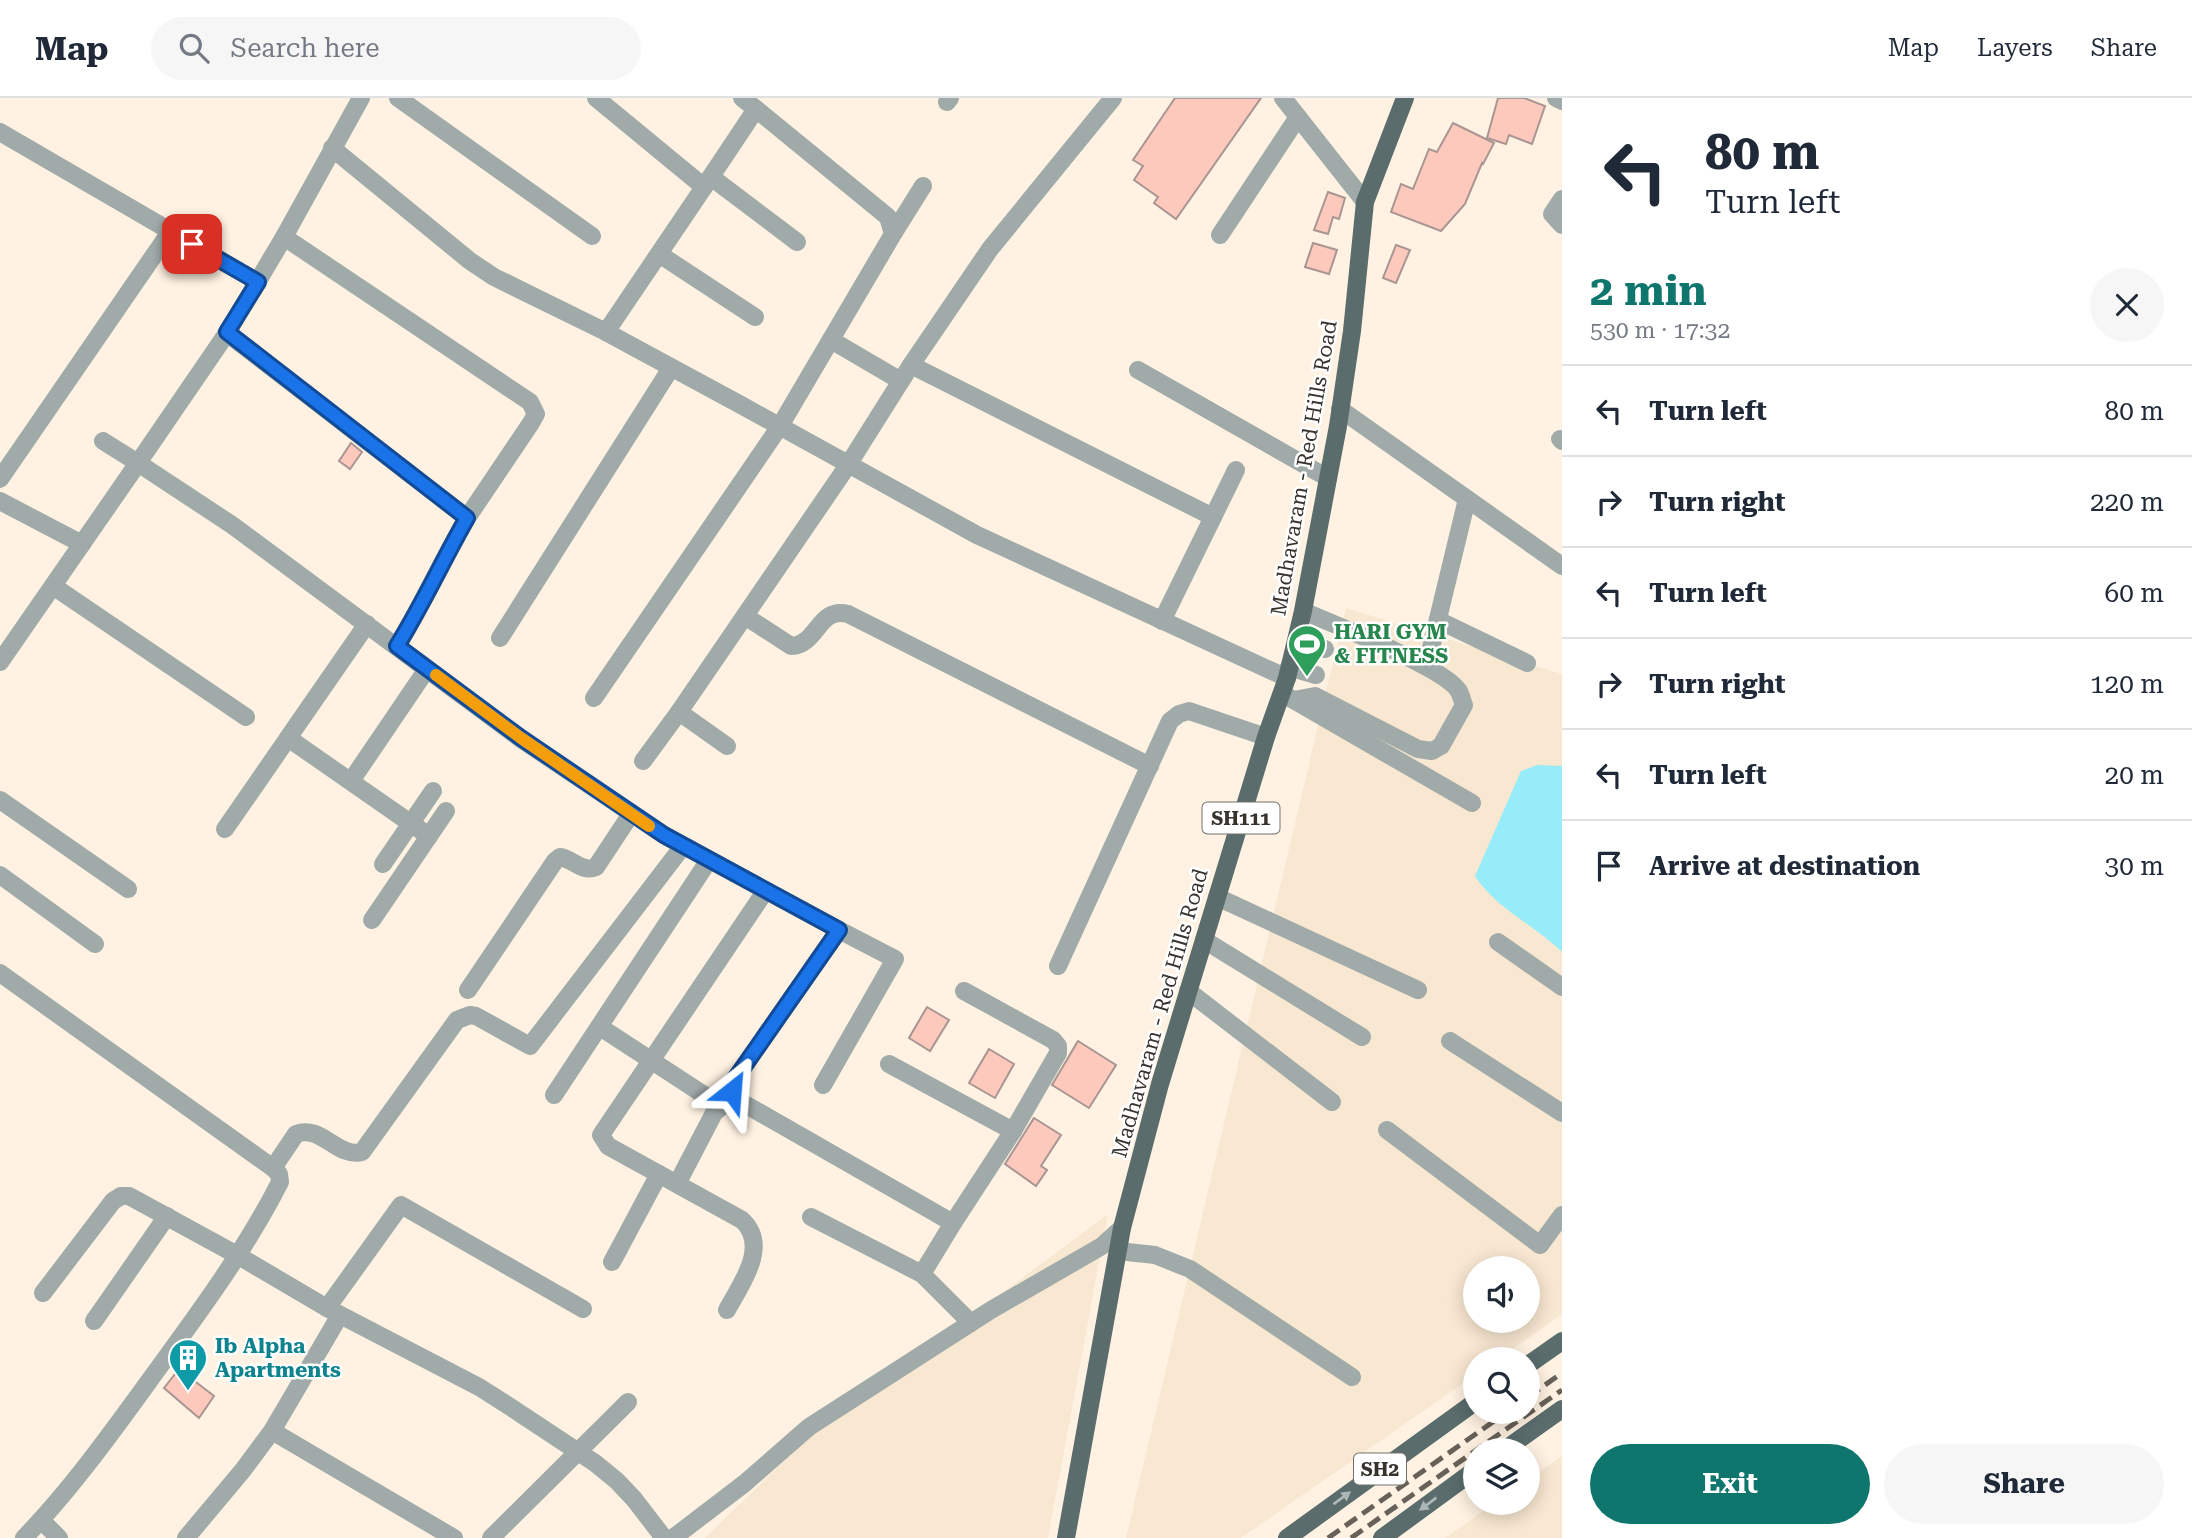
<!DOCTYPE html>
<meta charset="utf-8">
<style>
body{margin:0;font-family:"Roboto Serif",serif;background:#f6f6f7;color:#1f2937;height:100vh;display:flex;flex-direction:column;font-size:26px;white-space:nowrap}
*{box-sizing:border-box;margin:0}
p{font-size:23px;color:#747a83}
.icon{flex:none;width:38px;height:38px;fill:none;stroke:currentColor;stroke-width:2;stroke-linecap:round;stroke-linejoin:round}
.map{position:relative;flex:1;overflow:hidden}
.details{display:flex;flex-direction:column;background:#fff;width:630px}
.details>*{flex:none}
.banner{background:#fff;color:#1f2937;overflow:hidden}
.fabs{position:absolute;left:1463px;top:1158px;display:grid;gap:14px}
.fabs a{display:grid;place-items:center;width:77px;height:77px;border-radius:50%;background:#fff;box-shadow:0 4px 18px #0003;font-size:35px}
.pin{position:absolute;display:grid;place-items:center;width:60px;height:60px;color:#fff;margin:-30px;border-radius:14px;box-shadow:0 4px 10px #0006}
.me{position:absolute;width:77px;margin:-38px;rotate:28deg;stroke-linejoin:round;filter:drop-shadow(0 0 5px #0008)}
.turn{display:flex;align-items:center;gap:24px;height:147px;padding:0 28px;font-size:32px}
.turn .icon{width:91px;height:91px;stroke-width:2.5}
.turn b{display:block;font-size:49px;line-height:60px}
.round{display:grid;place-items:center;flex:none;width:74px;height:74px;border-radius:37px;background:#f6f6f7}
.head{display:flex;align-items:center;justify-content:space-between;height:119px;padding:0 28px}
h1{font-size:42px;font-weight:700;line-height:52px;color:#0f766e}
.primary-button{display:flex;gap:14px;margin-top:auto;padding:14px 28px}
.primary-button a{flex:1;height:80px;border-radius:42px;background:#0f766e;color:#fff;font-size:28px;font-weight:700;line-height:80px;text-align:center}
.primary-button a+a{background:#f6f6f7;color:#1f2937}
ul{padding:0;list-style:none}
li{display:flex;align-items:center;gap:21px;height:91px;padding:0 28px;border-top:2px solid #e0e1e3}
li div{flex:1}
li b{display:block;font-size:26px}
li em{font-style:normal}
header{display:flex;align-items:center;gap:42px;box-sizing:border-box;height:98px;padding:0 35px;background:#fff;border-bottom:2px solid #e0e1e3}
header strong{font-size:33px}
nav{display:flex;gap:38px;margin-inline-start:auto;font-size:24px}
.search{width:490px;height:63px;background:#f6f6f7;display:flex;align-items:center;gap:18px;box-sizing:border-box;padding:0 24px;border-radius:38px;color:#747a83;font-size:26px}
main{display:flex;flex:1;min-height:0}
.map>svg:first-child{display:block}
</style>
<header>
<strong>Map</strong>
<div class="search"><svg class="icon" aria-label="search" viewBox="0 0 24 24"><circle cx="10" cy="10" r="6"/><path d="M15 15l6 6"/></svg>Search here</div>
<nav><a>Map</a><a>Layers</a><a>Share</a></nav>
</header>
<main>
<div class="map">
<svg width="1562" height="1440" viewBox="0 0 1562 1440">
<rect width="100%" height="100%" fill="#fff2e2"/>
<g fill="#f8e7d1" fill-rule="evenodd">
<path d="M1346 510 1562 576V1216L1497 1262H1475V1277L1241 1440H1126ZM1475 1171H1528V1223H1475Z"/>
<path d="M1108 1116 1048 1440H705L808 1340Z"/>
<path d="M1562 1358V1440H1445L1495 1405H1528V1382Z"/>
</g>
<path fill="#96ecf9" d="M1537 667 1562 668V854C1535 827 1495 810 1475 778L1521 673Z"/>
<g fill="#fec9bd" stroke="#a99591" stroke-width="2">
<path d="M1175 0H1261L1176 121 1154 105 1158 99 1134 82 1143 68 1133 62Z"/>
<path d="M1498 0H1524L1545 8 1532 46 1509 37 1506 46 1487 40Z"/>
<path d="M1453 25 1494 45 1483 66 1482 65 1465 106 1441 133 1391 114 1401 86 1413 91 1429 51 1437 54Z"/>
<path d="M1328 94 1345 100 1339 121 1333 119 1328 136 1314 132Z"/>
<path d="M1313 145 1337 152 1329 176 1305 169Z"/>
<path d="M1396 147 1410 152 1396 185 1383 180Z"/>
<path d="M351 345 362 354 350 371 339 363Z"/>
<path d="M927 909 949 922 930 953 909 940Z"/>
<path d="M1078 943 1116 967 1089 1010 1052 987Z"/>
<path d="M989 951 1014 966 995 1000 969 985Z"/>
<path d="M1034 1020 1061 1037 1041 1068 1047 1072 1036 1088 1005 1066Z"/>
<path d="M179 1271 214 1298 199 1320 164 1290Z"/>
</g>
<g fill="none" stroke-linecap="round" stroke-linejoin="round">
<g stroke="#a0aaa9" stroke-width="18">
<path d="M361 0 284 139 227 235 138 365 232 427 521 641 664 737 839 832 733 984C732 994 733 998 741 1004L953 1125 922 1176 971 1225"/>
<path d="M398 0 592 138"/>
<path d="M596 0 704 89 756 11 742 0"/>
<path d="M1283 0 1365 104"/>
<path d="M1556 0 1562 3"/>
<path d="M947 4 950 0"/>
<path d="M0 34 258 184"/>
<path d="M332 50 470 163 494 179 606 234 741 307 977 437 1287 580"/>
<path d="M711 79 797 144"/>
<path d="M1562 101 1552 116 1562 127"/>
<path d="M893 136 923 88"/>
<path d="M1220 137 1298 19"/>
<path d="M284 139 530 304 536 316 531 325 467 420"/>
<path d="M659 156 755 219"/>
<path d="M606 234 704 89"/>
<path d="M227 235 467 420C442 462 423 506 397 548"/>
<path d="M831 242 901 283"/>
<path d="M911 267 1213 419"/>
<path d="M1138 272 1328 380"/>
<path d="M1340 311 1562 468"/>
<path d="M1560 341 1562 343"/>
<path d="M0 381 170 134"/>
<path d="M0 403 82 446"/>
<path d="M53 488 246 619"/>
<path d="M745 518 791 548C818 547 818 508 848 516L1150 668"/>
<path d="M1438 522 1527 565"/>
<path d="M1162 523 1236 372"/>
<path d="M500 540 671 270"/>
<path d="M1296 544 1325 551"/>
<path d="M1428 562 1467 401"/>
<path d="M0 564 138 365 103 343"/>
<path d="M1289 569 1316 577"/>
<path d="M594 600 780 328 893 136 888 119 756 11"/>
<path d="M1290 600 1472 705"/>
<path d="M1294 602 1315 598 1418 651 1432 653 1441 648 1464 607C1462 603 1461 596 1458 592 1443 569 1333 526 1303 513"/>
<path d="M288 640 367 526"/>
<path d="M727 648 679 614 848 367 911 267 990 151 1113 0"/>
<path d="M643 663 679 614"/>
<path d="M351 683 427 571"/>
<path d="M0 702 128 791"/>
<path d="M225 731 288 640 429 738"/>
<path d="M383 766 433 693"/>
<path d="M0 777 95 846"/>
<path d="M1217 799 1418 892"/>
<path d="M372 822 446 713"/>
<path d="M1204 842 1362 939"/>
<path d="M1498 844 1562 889"/>
<path d="M1058 868 1170 623 1179 616 1189 613 1266 639"/>
<path d="M0 875 273 1070 279 1076 280 1084C247 1149 203 1209 160 1268 117 1327 75 1387 24 1440"/>
<path d="M468 892 555 763 560 759C573 761 582 775 596 769L631 716"/>
<path d="M1188 893 1332 1004"/>
<path d="M600 929 721 1008"/>
<path d="M1450 943 1562 1015"/>
<path d="M889 966 1013 1033"/>
<path d="M823 987 895 861 839 832"/>
<path d="M554 997 709 762"/>
<path d="M1387 1032 1540 1147 1562 1117"/>
<path d="M273 1070 296 1036C321 1026 337 1060 362 1054L457 922 470 917 476 918 530 948 683 748"/>
<path d="M677 1086 714 1015 730 1001"/>
<path d="M811 1119 922 1176"/>
<path d="M953 1125 1013 1033 1058 955V948L1053 942 964 893"/>
<path d="M1118 1153 1155 1157 1190 1171 1352 1279"/>
<path d="M612 1164 659 1076"/>
<path d="M43 1195 113 1103 121 1098H129L237 1157 327 1210 479 1289 512 1310 595 1365 617 1383 634 1401 664 1440"/>
<path d="M327 1210 401 1107 583 1211"/>
<path d="M727 1212C741 1186 770 1148 742 1122L608 1048 601 1037 766 792"/>
<path d="M94 1223 167 1118"/>
<path d="M272 1333 454 1440"/>
<path d="M41 1422 59 1440"/>
<path d="M186 1440 243 1372 272 1333 340 1217"/>
<path d="M491 1440 628 1304"/>
<path d="M673 1440 745 1385 809 1329 991 1212 1102 1148 1122 1130"/>
</g>
<g stroke="#5a6c6c" stroke-width="18">
<path d="M1528 1267 1562 1243"/>
<path d="M1503 1353 1562 1311"/>
<path d="M1066 1440 1122 1130 1160 986 1266 639 1287 580 1303 513 1338 328 1352 233 1365 104 1405 0"/>
<path d="M1287 1440 1475 1304"/>
<path d="M1382 1440 1475 1372"/>
</g>
<g stroke="#686159" stroke-width="5" stroke-dasharray="14 7" stroke-linecap="butt">
<path d="M1528 1299 1562 1275"/>
<path d="M1328 1440 1507 1314"/>
<path d="M1351 1440 1562 1292"/>
</g>
</g>
<defs><path id="oneway-solid" d="M-6-.8H1V-3.2L6.5 0L1 3.2V.8H-6Z" transform="scale(1.75)"/></defs>
<g fill="#acb6b6">
<use href="#oneway-solid" transform="translate(1342 1400) rotate(-36)"/>
<use href="#oneway-solid" transform="translate(1428 1406) rotate(143)"/>
</g>
<g fill="none" stroke-linecap="round" stroke-linejoin="round">
<defs>
<path id="route" d="M192 146 258 184 227 234 467 420C443 462 423 506 397 548L521 640 664 737 839 832 733 984 732 993"/>
</defs>
<use href="#route" stroke="#114b97" stroke-width="18"/>
<use href="#route" stroke="#1a73e8" stroke-width="12"/>
<path stroke="#f59e0b" stroke-width="12" d="M436 577 521 640 649 728"/>
</g>
<defs>
<symbol id="stadium-pin" viewBox="-11 -11 22 30"><path d="M0 17L-7.5 6A9.5 9.5 0 1 1 7.5 6Z" fill="#2e9e5b" stroke="#fff"/><path d="M0-5a6.5 5 0 1 0 0 10a6.5 5 0 1 0 0-10ZM-3.5-1.8h7v3.6h-7Z" fill="#fff"/></symbol>
<symbol id="building-pin" viewBox="-11 -11 22 30"><path d="M0 17L-7.5 6A9.5 9.5 0 1 1 7.5 6Z" fill="#0f9aa8" stroke="#fff"/><path d="M-4-6H4V6H1V3H-1V6H-4ZM-2.5-4.3h1.7v1.8h-1.7ZM.8-4.3h1.7v1.8H.8ZM-2.5-1h1.7V.8h-1.7ZM.8-1h1.7V.8H.8Z" fill="#fff"/></symbol>
</defs>
<g fill-rule="evenodd">
<use href="#stadium-pin" x="1285" y="524" width="44" height="60"/>
<use href="#building-pin" x="166" y="1238" width="44" height="60"/>
</g>
<g text-anchor="middle" dominant-baseline="central" stroke-width="5" stroke-linejoin="round" paint-order="stroke">
<g fill="#fff" stroke="#73706b" stroke-width="2">
<rect x="1202.5" y="704.5" width="77" height="31" rx="5"/>
<rect x="1354" y="1355.5" width="52" height="31" rx="5"/>
</g>
<g font-size="19" font-weight="bold" fill="#37322c">
<text x="1241" y="720">SH111</text>
<text x="1380" y="1371">SH2</text>
</g>
<g font-size="21" fill="#37322c" stroke="#fff">
<text transform="translate(1304 370) rotate(-80)">Madhavaram - Red Hills Road</text>
<text transform="translate(1160 915) rotate(-74)">Madhavaram - Red Hills Road</text>
</g>
<g font-size="21" font-weight="bold" fill="#27864d" stroke="#fff" text-anchor="start">
<text x="1334" y="534">HARI GYM<tspan x="1334" dy="24">&amp; FITNESS</tspan></text>
</g>
<g font-size="21" font-weight="bold" fill="#0d838f" stroke="#fff" text-anchor="start">
<text x="215" y="1248">Ib Alpha<tspan x="215" dy="24">Apartments</tspan></text>
</g>
</g>
</svg>
<div class="fabs">
<a><svg class="icon" aria-label="sound" viewBox="0 0 24 24"><path d="M4 9h4l5-4v14l-5-4H4zM17 9q2 3 0 6"/></svg></a>
<a><svg class="icon" aria-label="search" viewBox="0 0 24 24"><circle cx="10" cy="10" r="6"/><path d="M15 15l6 6"/></svg></a>
<a><svg class="icon" aria-label="layers" viewBox="0 0 24 24"><path d="M12 4l9 5-9 5-9-5zM3 14l9 5 9-5"/></svg></a>
</div>
<div class="pin" style="left:192px;top:146px;background:#d93025"><svg class="icon" aria-label="arrive" viewBox="0 0 24 24"><path d="M6 21V4h12l-3 4 3 4H6"/></svg></div>
<svg class="me" style="left:732px;top:993px" viewBox="-20 -20 40 40"><path d="M0-17L14 15 0 8-14 15z" fill="#1a73e8" stroke="#fff" stroke-width="4"/></svg>
</div>
<section class="details">
<div class="banner">
<div class="turn"><svg class="icon" aria-label="left" viewBox="0 0 24 24"><path d="M17 20v-9H6M10 6l-5 5 5 5"/></svg><div><b>80 m</b>Turn left</div></div>
</div>
<div class="head"><div><h1>2 min</h1><p>530 m · 17:32</p></div><a class="round"><svg class="icon" aria-label="close" viewBox="0 0 24 24"><path d="M6 6l12 12M18 6L6 18"/></svg></a></div>
<ul>
<li><svg class="icon" aria-label="left" viewBox="0 0 24 24"><path d="M17 20v-9H6M10 6l-5 5 5 5"/></svg><div><b>Turn left</b></div><em>80 m</em></li>
<li><svg class="icon" aria-label="right" viewBox="0 0 24 24"><path d="M7 20v-9h11M14 6l5 5-5 5"/></svg><div><b>Turn right</b></div><em>220 m</em></li>
<li><svg class="icon" aria-label="left" viewBox="0 0 24 24"><path d="M17 20v-9H6M10 6l-5 5 5 5"/></svg><div><b>Turn left</b></div><em>60 m</em></li>
<li><svg class="icon" aria-label="right" viewBox="0 0 24 24"><path d="M7 20v-9h11M14 6l5 5-5 5"/></svg><div><b>Turn right</b></div><em>120 m</em></li>
<li><svg class="icon" aria-label="left" viewBox="0 0 24 24"><path d="M17 20v-9H6M10 6l-5 5 5 5"/></svg><div><b>Turn left</b></div><em>20 m</em></li>
<li><svg class="icon" aria-label="arrive" viewBox="0 0 24 24"><path d="M6 21V4h12l-3 4 3 4H6"/></svg><div><b>Arrive at destination</b></div><em>30 m</em></li>
</ul>
<div class="primary-button"><a>Exit</a><a>Share</a></div>
</section>
</main>
